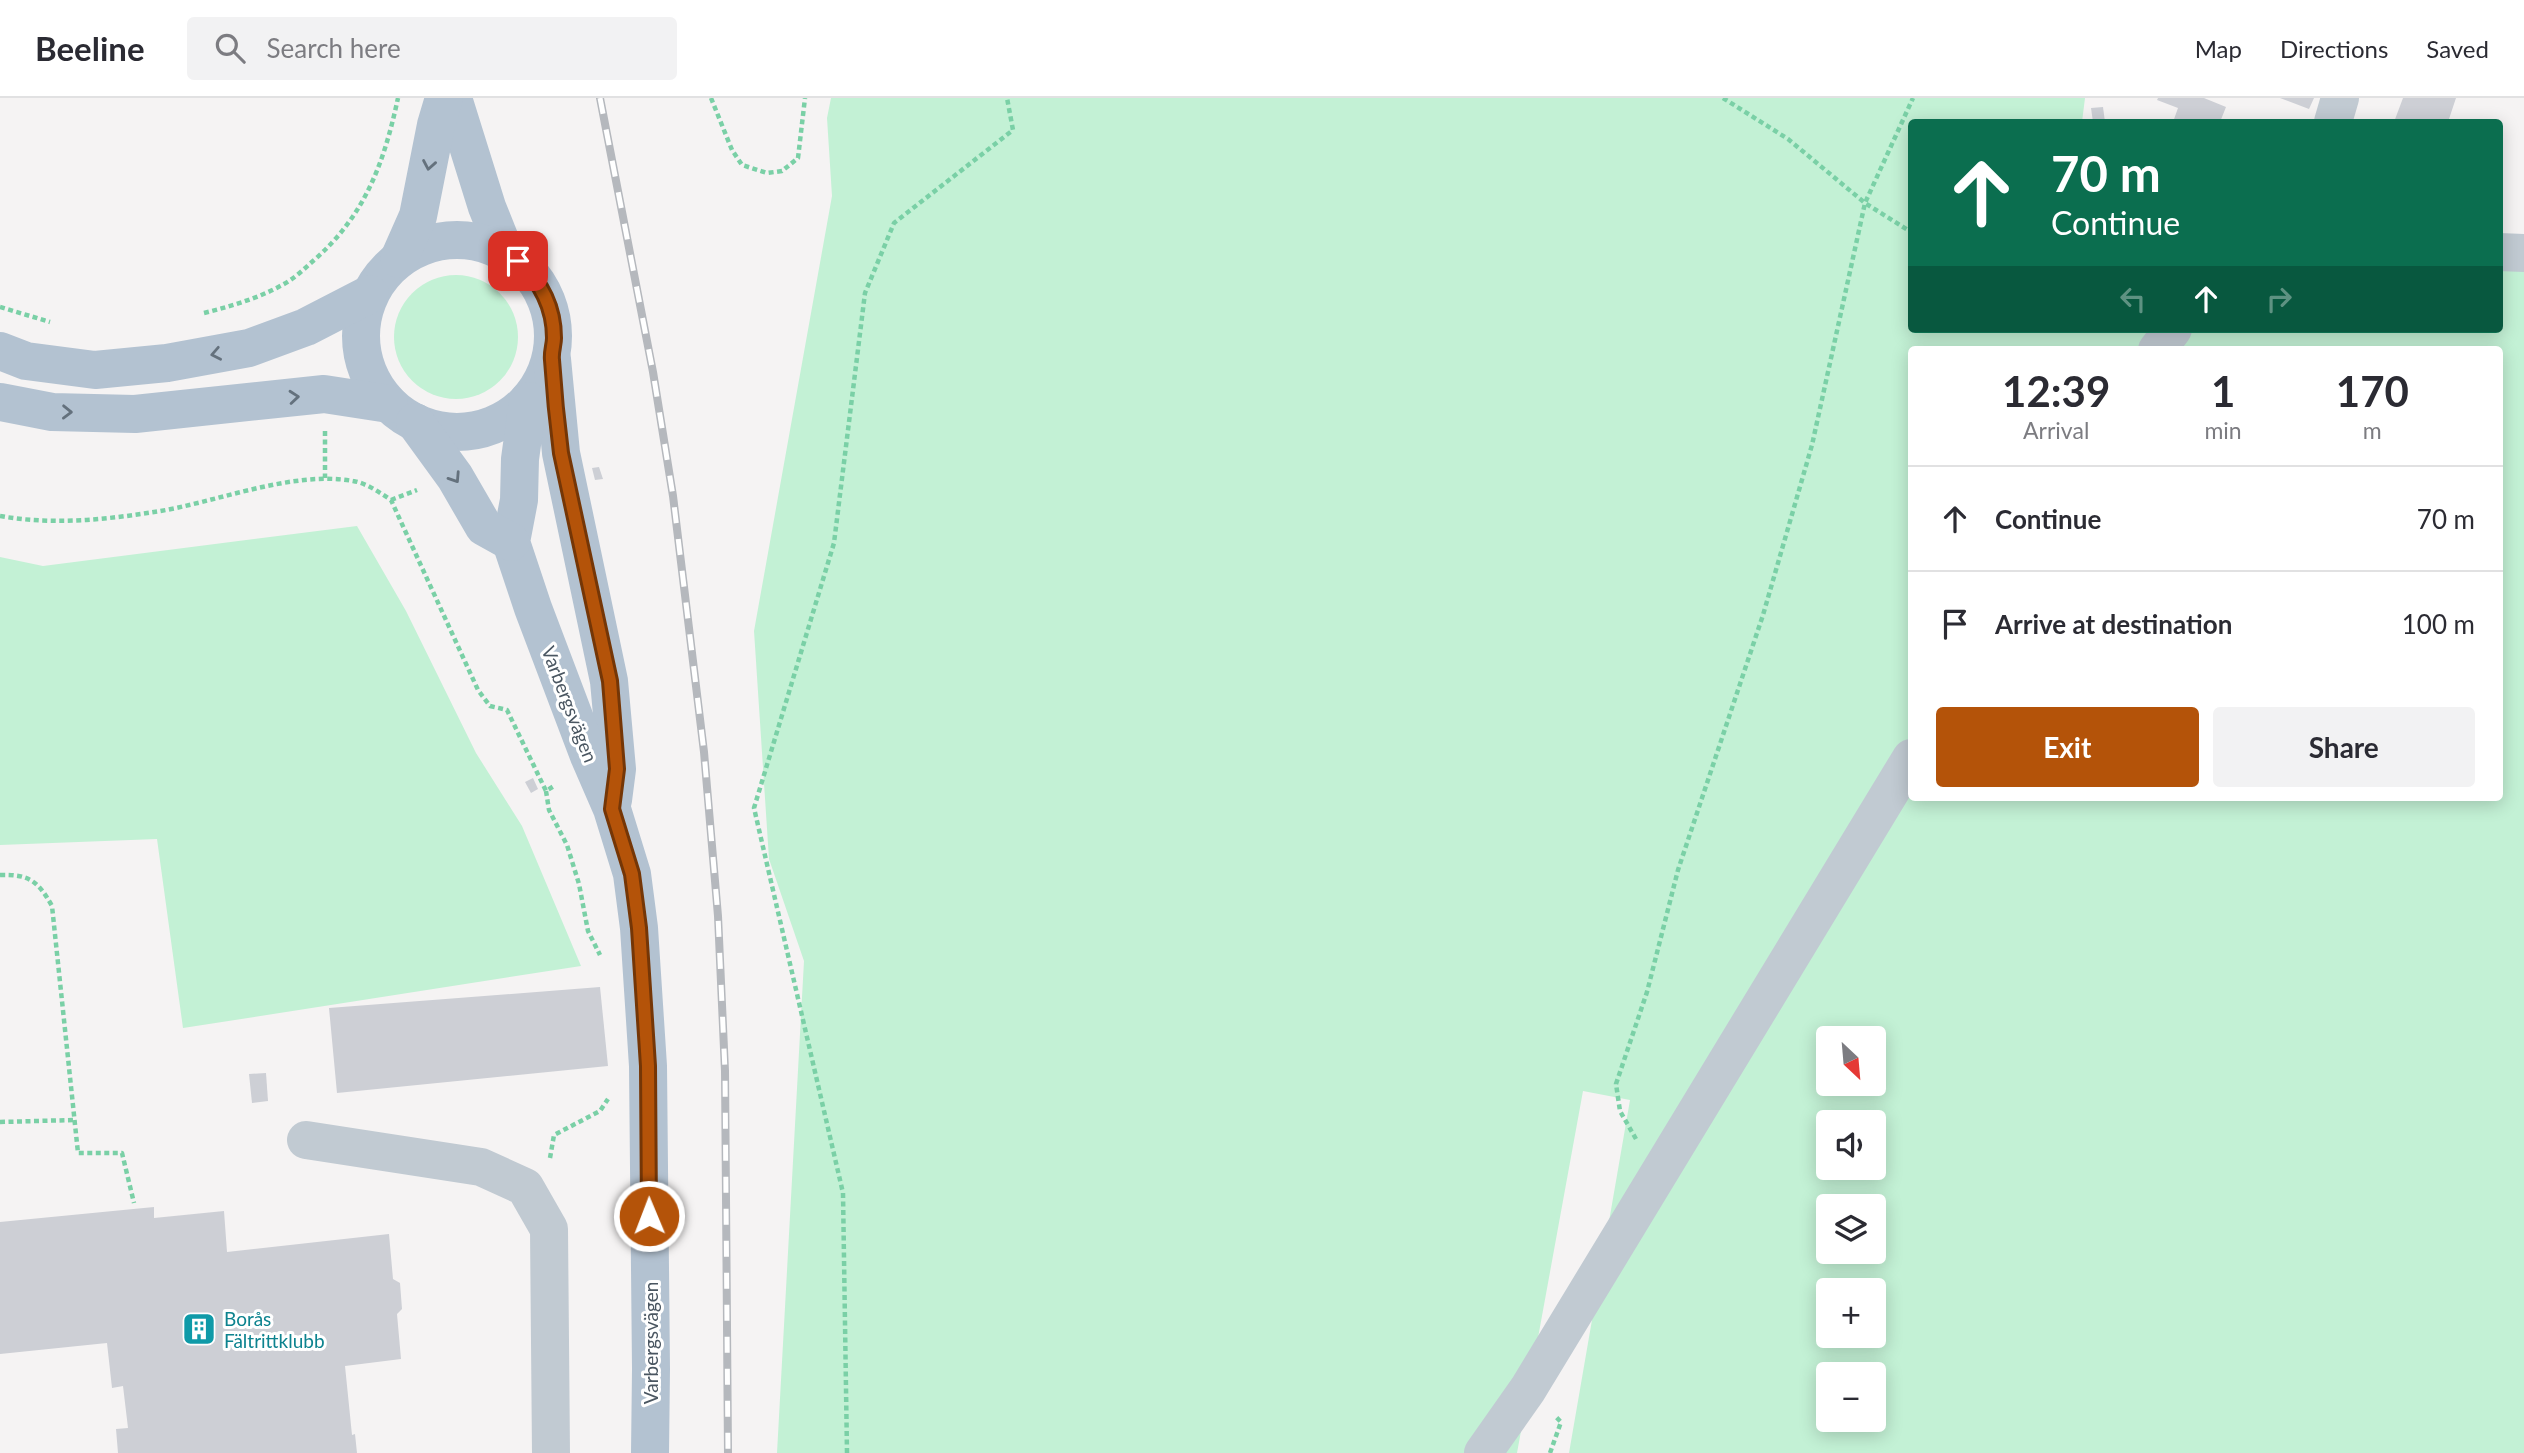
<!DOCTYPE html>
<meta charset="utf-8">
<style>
body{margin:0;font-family:Lato,sans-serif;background:#f2f2f3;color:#2b2b33;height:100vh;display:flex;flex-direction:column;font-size:26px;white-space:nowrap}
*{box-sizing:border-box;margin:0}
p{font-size:23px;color:#7c7c81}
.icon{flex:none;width:38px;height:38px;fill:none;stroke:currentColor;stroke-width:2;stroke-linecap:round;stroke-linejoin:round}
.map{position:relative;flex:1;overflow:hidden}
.sheet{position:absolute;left:1908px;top:248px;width:595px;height:455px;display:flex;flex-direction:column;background:#fff;border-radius:7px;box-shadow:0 4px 18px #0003}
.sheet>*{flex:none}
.top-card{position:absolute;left:1908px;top:21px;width:595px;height:214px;border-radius:7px;box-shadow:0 4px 18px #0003;background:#0b6e4f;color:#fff;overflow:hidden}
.needle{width:46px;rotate:154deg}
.buttons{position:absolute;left:1816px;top:928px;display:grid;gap:14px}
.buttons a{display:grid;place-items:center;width:70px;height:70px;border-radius:7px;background:#fff;box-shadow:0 4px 18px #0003;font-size:35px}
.pin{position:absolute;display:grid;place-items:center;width:60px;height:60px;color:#fff;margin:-30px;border-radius:14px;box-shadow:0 4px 10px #0006}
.me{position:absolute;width:77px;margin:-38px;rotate:359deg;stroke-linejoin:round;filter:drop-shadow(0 0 5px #0008)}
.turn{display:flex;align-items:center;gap:24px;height:147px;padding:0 28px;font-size:32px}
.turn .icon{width:91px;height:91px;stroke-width:2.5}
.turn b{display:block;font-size:49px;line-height:60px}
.lanes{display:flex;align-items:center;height:66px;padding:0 28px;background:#0003;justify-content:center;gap:35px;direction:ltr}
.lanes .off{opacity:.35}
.eta{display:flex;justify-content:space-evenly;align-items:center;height:119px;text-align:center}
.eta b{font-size:42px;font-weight:700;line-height:49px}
.primary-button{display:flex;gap:14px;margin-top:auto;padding:14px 28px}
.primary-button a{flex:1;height:80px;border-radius:7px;background:#b45309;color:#fff;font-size:28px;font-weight:700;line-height:80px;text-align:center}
.primary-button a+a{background:#f2f2f3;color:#2b2b33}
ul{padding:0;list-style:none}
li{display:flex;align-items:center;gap:21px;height:105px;padding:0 28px;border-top:2px solid #e1e1e2}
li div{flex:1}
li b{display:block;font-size:26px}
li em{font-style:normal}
header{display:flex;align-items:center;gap:42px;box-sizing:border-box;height:98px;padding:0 35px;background:#fff;border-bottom:2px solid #e1e1e2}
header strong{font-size:33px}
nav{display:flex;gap:38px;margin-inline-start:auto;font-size:24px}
.search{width:490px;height:63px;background:#f2f2f3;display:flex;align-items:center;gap:18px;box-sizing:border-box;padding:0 24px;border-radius:7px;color:#7c7c81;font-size:26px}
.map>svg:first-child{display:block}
</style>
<header>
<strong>Beeline</strong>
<div class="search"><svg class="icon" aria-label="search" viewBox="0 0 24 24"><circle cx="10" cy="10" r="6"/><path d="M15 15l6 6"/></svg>Search here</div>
<nav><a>Map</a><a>Directions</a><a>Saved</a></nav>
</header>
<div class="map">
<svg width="2524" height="1355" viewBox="0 0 2524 1355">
<rect width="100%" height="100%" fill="#f5f3f3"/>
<g fill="#c3f1d5" fill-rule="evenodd">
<path d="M831 0H2085L2082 24H1911V231H2499V136H2524V1355H1569L1630 1002 1583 993 1517 1355H777L804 863 769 761 754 533 832 98 827 20ZM1911 252H2499V700H1911ZM1829 940H1874V985H1829ZM1829 1024H1874V1069H1829ZM1829 1108H1874V1153H1829ZM1829 1192H1874V1237H1829ZM1829 1276H1874V1321H1829Z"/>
<circle cx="456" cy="239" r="62"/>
<path d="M357 428 406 513 476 655 522 728 581 868 183 930 157 741 0 747V459L43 468Z"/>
</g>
<g fill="#cdcfd5">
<path d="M2158 0H2204L2226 9 2220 24H2173L2178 10 2157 2Z"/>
<path d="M2280 0H2314L2309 11Z"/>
<path d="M2403 0H2456L2448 24H2394Z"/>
<path d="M2103 9 2105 24H2093L2091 10Z"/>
<path d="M599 369 603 381 595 382 592 370Z"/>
<path d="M533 680 538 691 531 695 525 684Z"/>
<path d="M600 889 608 968 337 995 329 910Z"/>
<path d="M266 975 268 1003 252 1005 249 976Z"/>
<path d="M154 1109V1120L224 1113 227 1154 389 1136 393 1181 400 1185 402 1211 397 1216 401 1261 345 1268 352 1337 355 1336 357 1355H118L116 1331 128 1330 123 1288 112 1290 107 1245 0 1256V1124Z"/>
</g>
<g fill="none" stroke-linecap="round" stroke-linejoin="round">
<g stroke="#7ad0a6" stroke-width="4.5" stroke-dasharray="5 3.5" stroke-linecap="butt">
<path d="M711 0 732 52 742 67 767 75 782 73 798 60 805 0"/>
<path d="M1723 0 1788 41 1865 105 1911 134"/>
<path d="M0 209 50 224"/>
<path d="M204 215C232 208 259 200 284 186 295 180 304 171 313 163 365 118 384 65 398 0"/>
<path d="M325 333V380"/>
<path d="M391 402 417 392"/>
<path d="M0 418C50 427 104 422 154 414 215 405 292 372 353 383 366 385 379 394 391 402L478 592 490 608 507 612 546 693 554 688"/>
<path d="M546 693 549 712 567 747 579 786 588 833 600 857"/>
<path d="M0 777C29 776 38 783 52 808L78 1055H122L134 1105"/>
<path d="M0 1024 74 1022"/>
<path d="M1636 1041 1620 1013 1616 986 1647 894 1678 772 1763 517 1812 347 1865 105 1913 0"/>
<path d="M550 1060 554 1037 600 1013 608 1001"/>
<path d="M847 1355 843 1095 754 710 834 445 865 195 894 125 1013 32 1007 0"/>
<path d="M1550 1355 1561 1324 1555 1318"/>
</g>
<g stroke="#c1cad2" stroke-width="38">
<path d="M2333 24 2340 0"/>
<path d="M2499 154 2524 155"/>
<path d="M2157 252 2173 231"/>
<path d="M306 1042 481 1069 525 1089 549 1131 551 1355"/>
<path d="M1483 1355 1528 1291 1911 660"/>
</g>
<g stroke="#b3c2d1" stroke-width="38">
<path d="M453 0 487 109 505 154"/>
<circle cx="457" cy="238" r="96"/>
<path d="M399 161 418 118 436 27 444 0"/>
<path d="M0 253 26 263 95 272 167 265 249 250 306 229 370 196"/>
<path d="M552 261 561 355 609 583 617 671 613 702"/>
<path d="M528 303 520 361 519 402 511 444 533 510 589 658 612 711 632 776 639 830 648 968 651 1271 650 1355"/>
<path d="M0 304 52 314 135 316 324 296 389 306"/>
<path d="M415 324 455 379 484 429 511 444"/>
</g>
<defs>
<path id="rail" d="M600 0 653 274 673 398 704 654 718 818 725 973 728 1355"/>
</defs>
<use href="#rail" stroke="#b5b8bd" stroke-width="8"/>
<use href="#rail" stroke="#fff" stroke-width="5" stroke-dasharray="16" stroke-linecap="butt"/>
</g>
<defs><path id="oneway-chevron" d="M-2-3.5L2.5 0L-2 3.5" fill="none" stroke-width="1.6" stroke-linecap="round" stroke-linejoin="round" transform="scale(1.75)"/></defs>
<g stroke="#64717d">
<use href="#oneway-chevron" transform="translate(429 67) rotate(100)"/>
<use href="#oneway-chevron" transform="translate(216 256) rotate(169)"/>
<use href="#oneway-chevron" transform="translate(294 299) rotate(-5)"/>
<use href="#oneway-chevron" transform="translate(67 314) rotate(1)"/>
<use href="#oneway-chevron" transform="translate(455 380) rotate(57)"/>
</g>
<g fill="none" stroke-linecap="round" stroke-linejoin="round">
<defs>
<path id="route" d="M518 163C540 183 554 209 554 240 554 247 551 254 552 262 554 293 557 324 561 355L610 583 617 671 612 711 632 776 639 830 648 968 649 1118"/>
</defs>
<use href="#route" stroke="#753606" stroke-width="18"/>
<use href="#route" stroke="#b45309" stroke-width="12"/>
</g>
<defs>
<symbol id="building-square" viewBox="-11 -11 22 22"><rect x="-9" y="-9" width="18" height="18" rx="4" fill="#0f9aa8" stroke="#fff"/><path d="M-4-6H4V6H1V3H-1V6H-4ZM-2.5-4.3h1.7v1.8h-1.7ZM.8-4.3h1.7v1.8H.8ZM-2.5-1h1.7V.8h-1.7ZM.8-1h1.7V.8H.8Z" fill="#fff"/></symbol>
</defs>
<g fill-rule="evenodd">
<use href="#building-square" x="180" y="1212" width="38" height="38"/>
</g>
<g text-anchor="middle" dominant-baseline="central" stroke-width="6" stroke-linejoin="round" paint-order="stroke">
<g font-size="19" fill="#4a5661" stroke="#fff">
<text transform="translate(570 606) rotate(69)">Varbergsvägen</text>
<text transform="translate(650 1245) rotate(-90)">Varbergsvägen</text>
</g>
<g font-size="19" fill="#0d838f" stroke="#fff" text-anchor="start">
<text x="224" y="1220">Borås<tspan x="224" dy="22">Fältrittklubb</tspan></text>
</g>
</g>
</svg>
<div class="buttons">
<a><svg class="needle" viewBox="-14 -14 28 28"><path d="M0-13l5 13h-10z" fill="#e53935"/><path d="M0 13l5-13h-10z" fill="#7c7c81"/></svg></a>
<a><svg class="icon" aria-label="sound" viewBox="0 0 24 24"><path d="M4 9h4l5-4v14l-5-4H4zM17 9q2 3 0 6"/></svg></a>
<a><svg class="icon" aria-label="layers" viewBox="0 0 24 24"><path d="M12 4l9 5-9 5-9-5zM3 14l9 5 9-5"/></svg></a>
<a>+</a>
<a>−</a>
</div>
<div class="pin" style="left:518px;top:163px;background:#d93025"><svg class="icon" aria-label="arrive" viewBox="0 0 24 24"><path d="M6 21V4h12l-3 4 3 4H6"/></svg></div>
<svg class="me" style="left:649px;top:1118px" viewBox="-20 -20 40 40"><circle r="17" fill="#b45309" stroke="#fff" stroke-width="3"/><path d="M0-11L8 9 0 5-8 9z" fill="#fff"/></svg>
<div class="top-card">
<div class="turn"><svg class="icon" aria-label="ahead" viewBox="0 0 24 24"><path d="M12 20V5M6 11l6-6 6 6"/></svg><div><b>70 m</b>Continue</div></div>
<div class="lanes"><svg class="icon off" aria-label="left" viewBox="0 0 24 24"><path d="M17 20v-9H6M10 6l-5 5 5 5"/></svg><svg class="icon" aria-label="ahead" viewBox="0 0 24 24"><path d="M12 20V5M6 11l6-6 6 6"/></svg><svg class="icon off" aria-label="right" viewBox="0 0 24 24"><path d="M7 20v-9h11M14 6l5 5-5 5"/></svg></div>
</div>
<section class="sheet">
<div class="eta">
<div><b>12:39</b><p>Arrival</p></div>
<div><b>1</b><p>min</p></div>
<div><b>170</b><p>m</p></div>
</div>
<ul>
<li><svg class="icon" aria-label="ahead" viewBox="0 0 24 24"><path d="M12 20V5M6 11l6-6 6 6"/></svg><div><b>Continue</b></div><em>70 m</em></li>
<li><svg class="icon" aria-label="arrive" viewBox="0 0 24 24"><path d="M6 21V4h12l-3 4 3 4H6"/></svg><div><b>Arrive at destination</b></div><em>100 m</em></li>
</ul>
<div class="primary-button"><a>Exit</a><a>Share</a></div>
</section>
</div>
